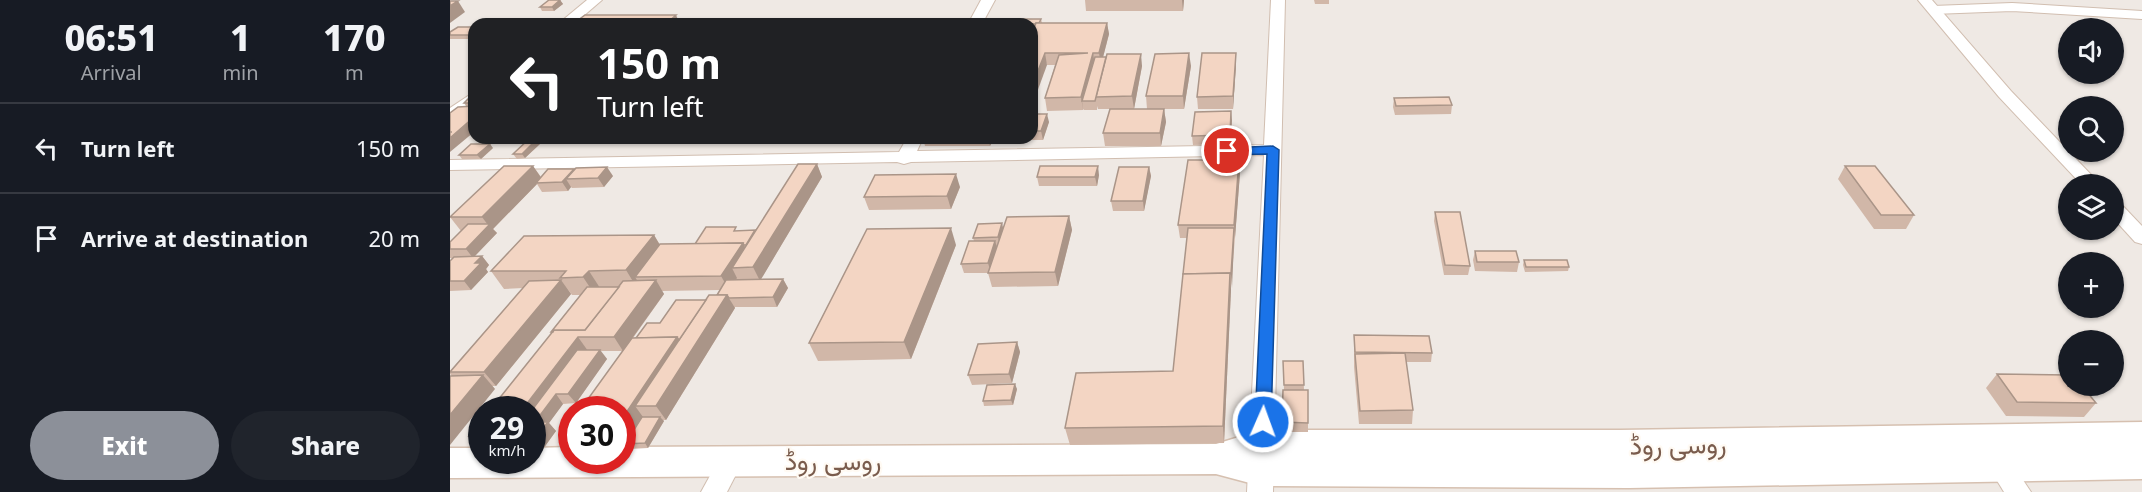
<!DOCTYPE html>
<meta charset="utf-8">
<style>
body{margin:0;font-family:"Noto Sans",Vazirmatn,sans-serif;background:#20242c;color:#f1f3f6;height:100vh;display:flex;flex-direction:column;font-size:22px;white-space:nowrap}
*{box-sizing:border-box;margin:0}
p{font-size:20px;color:#9ea1a6}
.icon{flex:none;width:33px;height:33px;fill:none;stroke:currentColor;stroke-width:2;stroke-linecap:round;stroke-linejoin:round}
.map{position:relative;flex:1;overflow:hidden}
.panel{display:flex;flex-direction:column;background:#171b24;width:450px}
.panel>*{flex:none}
.guide{position:absolute;left:18px;top:18px;width:570px;height:126px;border-radius:18px;box-shadow:0 2px 4px #0004;background:#202124;color:#fff;overflow:hidden}
.buttons{position:absolute;left:1608px;top:18px;display:grid;gap:12px}
.buttons a{display:grid;place-items:center;width:66px;height:66px;border-radius:50%;background:#171b24;box-shadow:0 2px 4px #0004;font-size:30px}
.speed{position:absolute;left:18px;top:396px;display:flex;gap:12px;font-size:30px;font-weight:700;text-align:center}
.speed>*{display:grid;place-content:center;width:78px;height:78px;border-radius:50%;background:#171b24;box-shadow:0 2px 4px #0004;line-height:1}
.speed small{font-size:15px;font-weight:400}
.speed .limit{border:9px solid #d22;background:#fff;color:#111}
.pin{position:absolute;display:grid;place-items:center;width:51px;height:51px;color:#fff;margin:-26px;border:3px solid #fff;border-radius:50%;box-shadow:0 2px 6px #0007}
.me{position:absolute;width:66px;margin:-33px;rotate:2deg;stroke-linejoin:round;filter:drop-shadow(0 0 4px #0008)}
.turn{display:flex;align-items:center;gap:21px;height:126px;padding:0 30px;font-size:27px}
.turn .icon{width:78px;height:78px;stroke-width:2.5}
.turn b{display:block;font-size:42px;line-height:51px}
.eta{display:flex;justify-content:space-evenly;align-items:center;height:102px;text-align:center}
.eta b{font-size:36px;font-weight:800;line-height:42px}
.button{display:flex;gap:12px;margin-top:auto;padding:12px 30px}
.button a{flex:1;height:69px;border-radius:36px;background:#8c9099;color:#fff;font-size:24px;font-weight:800;line-height:69px;text-align:center}
.button a+a{background:#20242c;color:#f1f3f6}
ul{padding:0;list-style:none}
li{display:flex;align-items:center;gap:18px;height:90px;padding:0 30px;border-top:2px solid #363941}
li div{flex:1}
li b{display:block;font-size:22px}
li em{font-style:normal}
main{display:flex;flex:1;min-height:0}
.map>svg:first-child{display:block}
</style>
<main>
<section class="panel">
<div class="eta">
<div><b>06:51</b><p>Arrival</p></div>
<div><b>1</b><p>min</p></div>
<div><b>170</b><p>m</p></div>
</div>
<ul>
<li><svg class="icon" aria-label="left" viewBox="0 0 24 24"><path d="M17 20v-9H6M10 6l-5 5 5 5"/></svg><div><b>Turn left</b></div><em>150 m</em></li>
<li><svg class="icon" aria-label="arrive" viewBox="0 0 24 24"><path d="M6 21V4h12l-3 4 3 4H6"/></svg><div><b>Arrive at destination</b></div><em>20 m</em></li>
</ul>
<div class="button"><a>Exit</a><a>Share</a></div>
</section>
<div class="map">
<svg width="1692" height="492" viewBox="0 0 1692 492">
<rect width="100%" height="100%" fill="#fdf6ec"/>
<path fill="#efe9e4" fill-rule="evenodd" d="M0 0H1692V492H0ZM24 24H582V138H24ZM1618 28H1664V74H1618ZM1618 106H1664V152H1618ZM1618 184H1664V230H1618ZM1618 262H1664V308H1618ZM1618 340H1664V386H1618ZM32 410H82V460H32ZM122 410H172V460H122Z"/>
<g fill="none" stroke-linecap="round" stroke-linejoin="round">
<defs>
<path id="lane" d="M1483 10 1562 7 1692 15"/>
<g id="street">
<path d="M137 0H152L124 24H108Z"/>
<path d="M531 0H545L532 24H518Z"/>
<path d="M821 0H835L823 492H797L814 155 461 162 454 164 447 162 0 170V160L449 152 457 138H473L467 151 814 145Z"/>
<path d="M1468 0H1482L1561 91 1650 184H1631L1549 97Z"/>
<path d="M24 92V105L0 121V108Z"/>
<path d="M1664 202 1671 204 1692 226V244L1685 242 1664 219Z"/>
<path d="M281 451 290 454 293 461 277 492H251L272 454Z"/>
<path d="M1550 456 1559 459 1581 492H1554L1538 466 1541 459Z"/>
</g>
<path id="secondary" d="M1692 422V479L1179 488 811 486 766 474 0 478V448H32V460H82V448L122 447V460H172V447L766 444 812 430H1170Z"/>
</defs>
<use href="#lane" stroke="#d1beb0" stroke-width="10"/>
<use href="#street" stroke="#d1beb0" stroke-width="2"/>
<use href="#secondary" stroke="#d6c0b0" stroke-width="3"/>
<use href="#lane" stroke="#fff" stroke-width="8"/>
<use href="#street" fill="#fff" fill-rule="evenodd"/>
<use href="#secondary" fill="#fff" fill-rule="evenodd"/>
</g>
<g fill="#d1b7a8" fill-rule="evenodd">
<path d="M110 0 113 4 104 11H92L90 7Z"/>
<path d="M635 0H734L733 11H636Z"/>
<path d="M864 0H879V4H865Z"/>
<path d="M591 19 592 23H657L659 34 653 57 692 66 684 109H697L696 96 741 66 734 109H714L716 122 711 146H655L653 133 660 109H648L647 106V110H634V109L633 110 597 111 595 98 605 65H597L584 29H582V24Z"/>
<path d="M24 27 20 39H0V32Z"/>
<path d="M786 53V65L783 109H748L747 97Z"/>
<path d="M24 97V132L16 106 14 103Z"/>
<path d="M944 98 1002 105 1001 114 945 115 943 107Z"/>
<path d="M582 114 599 122 593 140H561L560 138H582Z"/>
<path d="M782 120 780 144 743 145 742 136Z"/>
<path d="M45 138H88L91 143 75 158 67 159 63 154 78 139 47 140Z"/>
<path d="M473 138H544L540 146H475Z"/>
<path d="M43 148 31 159H12L9 155Z"/>
<path d="M789 160 790 173 781 288 774 443 620 445 615 428 723 371 737 238H730L728 225Z"/>
<path d="M367 164 372 177 311 279H333L338 288 327 307H285V308L216 420H213L214 421 198 448 179 449 178 447 177 449H172V351H151L157 359 126 403 113 404 99 423 106 431 93 449H82V410L102 333 101 332 130 295H122L117 288 121 294 46 386H42L45 389 2 376 0 374V371L73 288 54 289 41 271 204 235 210 245 245 244 288 231 305 230ZM270 290 267 295 210 323 186 338H183L214 294 212 291Z"/>
<path d="M83 166 91 177 125 170 163 176 154 187 122 188 121 187 118 191 92 192 87 184 43 229 47 233 25 256H32L39 265 36 269 38 272 21 290 0 291V261L2 258H0V242L11 231 0 217Z"/>
<path d="M1395 166 1464 215 1456 229H1424L1388 179Z"/>
<path d="M699 167 701 176 694 211H663L661 201Z"/>
<path d="M649 175 647 186H589L587 177Z"/>
<path d="M510 187 501 209 419 210 414 197Z"/>
<path d="M985 212 1020 266 1018 275H994L984 221Z"/>
<path d="M619 216 622 230 608 286 542 287 538 273H514L511 264 524 241 523 238 553 228Z"/>
<path d="M506 245 461 359 368 361 359 343Z"/>
<path d="M1025 251 1069 262 1067 272 1025 271 1023 260Z"/>
<path d="M1074 260 1119 267 1118 271 1075 272 1073 265Z"/>
<path d="M904 335 982 353 981 362H956L963 410 962 424H909L904 367Z"/>
<path d="M567 342 570 352 562 383 522 385 518 375Z"/>
<path d="M833 361H853L854 390H858V432H832L833 390H834Z"/>
<path d="M1547 374 1646 403 1634 417 1556 416 1536 388Z"/>
<path d="M567 389 563 405 534 406 533 401Z"/>
<path d="M32 420V449L19 436Z"/>
</g>
<g fill="#aa9588">
<path d="M110 0 113 4 104 11 102 7Z"/>
<path d="M732 0H734L733 11Z"/>
<path d="M8 1 15 12 0 23V6Z"/>
<path d="M226 15 230 24H216Z"/>
<path d="M78 19 81 24H72Z"/>
<path d="M657 23 659 34 651 65 649 53Z"/>
<path d="M24 30V36L20 39 18 35Z"/>
<path d="M595 53 597 65 582 106V86Z"/>
<path d="M643 53 645 65 632 101 633 110 631 97Z"/>
<path d="M739 53 741 66 734 109 733 96Z"/>
<path d="M786 53V65L783 109V96Z"/>
<path d="M691 54 692 66 684 109 682 96Z"/>
<path d="M714 109 716 122 711 146 710 133Z"/>
<path d="M781 111 782 120 780 144V135Z"/>
<path d="M597 114 599 122 593 140 591 131Z"/>
<path d="M24 117V132L0 152V138Z"/>
<path d="M88 138 91 143 75 158 72 154Z"/>
<path d="M538 138H544L540 146Z"/>
<path d="M40 144 43 148 31 159 27 155Z"/>
<path d="M789 160 790 173 785 238 784 225Z"/>
<path d="M367 164 372 177 310 281 303 267Z"/>
<path d="M83 166 92 179 86 183 87 184 43 229 47 233 23 258 16 249 38 225 32 217Z"/>
<path d="M648 166 649 175 647 186 645 177Z"/>
<path d="M157 167 163 176 154 187 148 178Z"/>
<path d="M699 167 701 176 694 211 693 201Z"/>
<path d="M124 169 130 178 116 179 121 187 118 191 112 182Z"/>
<path d="M506 174 510 187 501 209 497 196Z"/>
<path d="M619 216 622 230 608 286 605 272Z"/>
<path d="M552 223 554 232 550 246 548 237Z"/>
<path d="M501 228 506 245 461 359 454 342Z"/>
<path d="M784 228V242L782 288 781 274Z"/>
<path d="M204 235 214 252 185 277 190 285 187 288 176 270Z"/>
<path d="M545 241 548 250 541 273 538 263Z"/>
<path d="M293 243 300 257 282 268 287 278 279 290 271 276Z"/>
<path d="M32 256 39 265 36 269 38 272 21 290 14 281 25 263Z"/>
<path d="M139 271 150 288 145 295 133 277Z"/>
<path d="M780 273 781 290 774 443 773 426Z"/>
<path d="M333 279 338 288 327 307 323 297Z"/>
<path d="M111 280 121 294 46 386 34 372Z"/>
<path d="M206 280 214 294 173 351 164 337Z"/>
<path d="M277 295 285 308 216 420 206 406Z"/>
<path d="M128 337 138 351 82 410H72Z"/>
<path d="M227 337 236 351 185 406 193 417 175 444 178 447 177 449 172 444V435L177 427 172 421V419Z"/>
<path d="M567 342 570 352 562 383 559 374Z"/>
<path d="M150 350 157 359 126 403 118 394Z"/>
<path d="M33 375 45 389 0 445V415Z"/>
<path d="M565 384 567 389 563 405 561 400Z"/>
<path d="M106 394 113 404 99 423 106 431 93 449 85 439V422Z"/>
<path d="M210 417 214 421 198 448 195 443Z"/>
</g>
<g fill="#f3d5c3" stroke="#aa9588" stroke-width="1.5">
<path d="M99 0H110L102 7H90Z"/>
<path d="M0 1H8L0 6Z"/>
<path d="M135 15H226L216 24H123Z"/>
<path d="M54 19H78L72 24H48Z"/>
<path d="M565 19H591L589 23H586L585 24H562Z"/>
<path d="M463 23H483L482 24H462Z"/>
<path d="M586 23H657L649 53H643L631 97 595 98 609 55 638 53H595L582 86V33Z"/>
<path d="M8 27H24V30L18 35H0V32Z"/>
<path d="M739 53 733 96H696L705 54Z"/>
<path d="M752 53H786L783 96 747 97Z"/>
<path d="M657 54H691L682 96 646 97Z"/>
<path d="M645 57H656L645 101H632Z"/>
<path d="M20 97H24V103H14Z"/>
<path d="M999 97 1002 105 946 106 944 98Z"/>
<path d="M24 106V117L0 138V132H2H0V113L8 107Z"/>
<path d="M660 109H714L710 133H653Z"/>
<path d="M781 111 780 135 742 136 745 112Z"/>
<path d="M582 114H597L591 131H582Z"/>
<path d="M88 138 72 154H63L79 139Z"/>
<path d="M21 144H40L27 155H9Z"/>
<path d="M738 160H789L784 225H728Z"/>
<path d="M348 164H367L303 267 282 268Z"/>
<path d="M54 166H83L32 217H0Z"/>
<path d="M590 166H648L645 177H587Z"/>
<path d="M1395 166H1425L1464 215H1431Z"/>
<path d="M157 167 148 178 116 179 126 168Z"/>
<path d="M669 167H699L693 201H661Z"/>
<path d="M98 169H124L112 182 86 183Z"/>
<path d="M506 174 497 196 414 197 425 175Z"/>
<path d="M985 212H1010L1020 266 995 265Z"/>
<path d="M619 216 605 272 538 273 557 217Z"/>
<path d="M552 223 548 237 523 238 528 224Z"/>
<path d="M18 224H40L16 249H0V242Z"/>
<path d="M256 227H286L284 231 305 230 296 245H294L293 243 245 244Z"/>
<path d="M501 228 454 342 359 343 417 229Z"/>
<path d="M738 228H784L781 274 780 273 733 274Z"/>
<path d="M204 235 176 270 139 271 133 277 110 278 116 271H41L74 236Z"/>
<path d="M519 241H545L538 263 511 264Z"/>
<path d="M293 243 271 276 185 277 210 244Z"/>
<path d="M1025 251H1066L1069 262H1027Z"/>
<path d="M32 256 25 263H31L14 281H0V261L4 257Z"/>
<path d="M1074 260H1117L1119 267H1076Z"/>
<path d="M780 273 773 426 615 428 626 373 723 371 733 274Z"/>
<path d="M333 279 323 297 279 298 277 295H267L276 280Z"/>
<path d="M111 280 34 372H0L79 281Z"/>
<path d="M206 280 164 337H128L72 410H40L104 330H135L173 281Z"/>
<path d="M137 287H169L135 330H104L103 332H101Z"/>
<path d="M259 295H277L206 406H185Z"/>
<path d="M226 300H256L229 340 227 337 186 338 197 323H210Z"/>
<path d="M904 335 979 336 982 353 905 352Z"/>
<path d="M227 337 172 419V410H130L182 338Z"/>
<path d="M567 342 559 374 518 375 528 344Z"/>
<path d="M127 350H150L118 394H106L85 422H98L85 439H82V410Z"/>
<path d="M955 353 963 410 910 411 905 354Z"/>
<path d="M833 361H853L854 385H834Z"/>
<path d="M1547 374 1618 375V386H1632L1646 403 1567 402Z"/>
<path d="M33 375 0 415V376Z"/>
<path d="M565 384 561 400 533 401 537 385Z"/>
<path d="M833 390H858V423L832 422Z"/>
<path d="M192 417H210L195 443 175 444Z"/>
<path d="M32 420V435L19 436Z"/>
<path d="M172 425H179L172 435Z"/>
</g>
<path fill="#1a73e8" stroke="#114b97" stroke-width="1.5" d="M823 146 829 150 821 422 819 427H807L805 422 817 154 777 155 771 151 777 148Z"/>
<g text-anchor="middle" dominant-baseline="central" stroke-width="4.5" stroke-linejoin="round" paint-order="stroke">
<g font-size="26" fill="#7a5c4d" stroke="#fffaf3">
<text transform="translate(1228 444) rotate(-1)">روسی روڈ</text>
<text x="383" y="460">روسی روڈ</text>
</g>
</g>
</svg>
<div class="buttons">
<a><svg class="icon" aria-label="sound" viewBox="0 0 24 24"><path d="M4 9h4l5-4v14l-5-4H4zM17 9q2 3 0 6"/></svg></a>
<a><svg class="icon" aria-label="search" viewBox="0 0 24 24"><circle cx="10" cy="10" r="6"/><path d="M15 15l6 6"/></svg></a>
<a><svg class="icon" aria-label="layers" viewBox="0 0 24 24"><path d="M12 4l9 5-9 5-9-5zM3 14l9 5 9-5"/></svg></a>
<a>+</a>
<a>−</a>
</div>
<div class="speed"><div>29<small>km/h</small></div><div class="limit">30</div></div>
<div class="pin" style="left:777px;top:151px;background:#d93025"><svg class="icon" aria-label="arrive" viewBox="0 0 24 24"><path d="M6 21V4h12l-3 4 3 4H6"/></svg></div>
<svg class="me" style="left:813px;top:422px" viewBox="-20 -20 40 40"><circle r="17" fill="#1a73e8" stroke="#fff" stroke-width="3"/><path d="M0-11L8 9 0 5-8 9z" fill="#fff"/></svg>
<div class="guide">
<div class="turn"><svg class="icon" aria-label="left" viewBox="0 0 24 24"><path d="M17 20v-9H6M10 6l-5 5 5 5"/></svg><div><b>150 m</b>Turn left</div></div>
</div>
</div>
</main>
